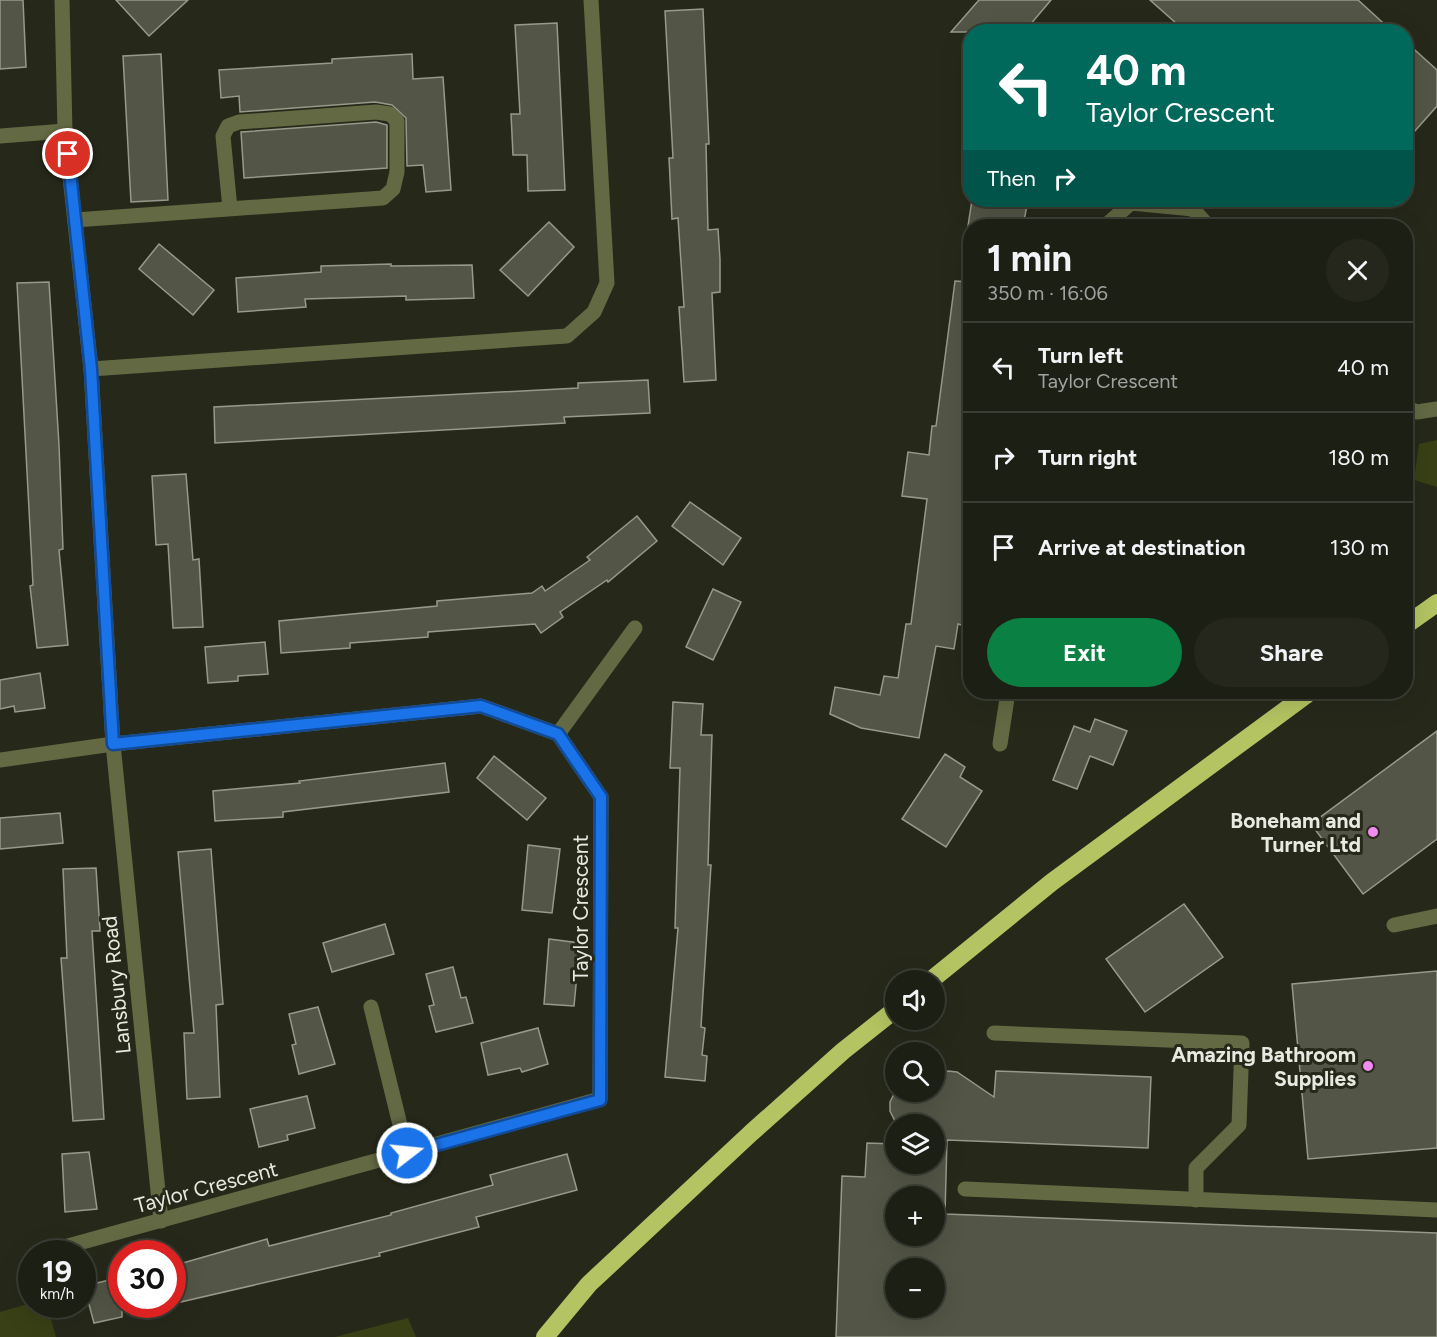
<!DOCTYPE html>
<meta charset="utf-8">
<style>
body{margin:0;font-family:Figtree,sans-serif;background:#25271d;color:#f1f3f6;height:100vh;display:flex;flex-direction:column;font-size:22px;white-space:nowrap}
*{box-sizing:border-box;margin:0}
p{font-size:20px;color:#a0a2a0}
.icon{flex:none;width:33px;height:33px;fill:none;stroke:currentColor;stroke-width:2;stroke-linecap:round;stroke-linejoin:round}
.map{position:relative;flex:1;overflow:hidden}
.side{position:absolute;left:963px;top:219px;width:450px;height:480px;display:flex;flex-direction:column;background:#1c1f14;border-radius:24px;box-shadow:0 6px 24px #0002,0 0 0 2px #3a3d34}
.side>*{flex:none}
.guide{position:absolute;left:963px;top:24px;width:450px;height:183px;border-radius:24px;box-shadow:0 6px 24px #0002,0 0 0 2px #3a3d34;background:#00695c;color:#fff;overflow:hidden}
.controls{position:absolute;left:885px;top:970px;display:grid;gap:12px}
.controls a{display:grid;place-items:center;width:60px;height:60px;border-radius:50%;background:#1c1f14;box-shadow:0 6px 24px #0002,0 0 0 2px #3a3d34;font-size:30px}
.speed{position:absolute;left:18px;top:1240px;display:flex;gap:12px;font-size:30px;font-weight:700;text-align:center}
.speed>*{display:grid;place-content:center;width:78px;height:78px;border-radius:50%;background:#1c1f14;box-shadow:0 6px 24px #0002,0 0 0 2px #3a3d34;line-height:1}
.speed small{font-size:15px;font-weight:400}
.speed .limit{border:9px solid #d22;background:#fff;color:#111}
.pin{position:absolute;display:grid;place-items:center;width:51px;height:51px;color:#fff;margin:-26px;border:3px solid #fff;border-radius:50%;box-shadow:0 2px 6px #0007}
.me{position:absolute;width:66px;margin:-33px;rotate:74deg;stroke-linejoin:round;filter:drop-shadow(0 0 4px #0008)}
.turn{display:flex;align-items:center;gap:21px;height:126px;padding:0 24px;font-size:27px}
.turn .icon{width:78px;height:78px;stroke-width:2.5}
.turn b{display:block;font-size:42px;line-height:51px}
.then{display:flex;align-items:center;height:57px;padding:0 24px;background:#0003;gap:12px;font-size:22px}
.round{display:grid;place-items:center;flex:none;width:63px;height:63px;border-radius:32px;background:#25271d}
.summary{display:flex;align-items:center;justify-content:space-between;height:102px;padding:0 24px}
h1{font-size:36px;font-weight:700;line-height:45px}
.button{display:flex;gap:12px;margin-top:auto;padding:12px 24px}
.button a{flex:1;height:69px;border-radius:36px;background:#0b8043;color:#fff;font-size:24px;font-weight:700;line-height:69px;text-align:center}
.button a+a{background:#25271d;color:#f1f3f6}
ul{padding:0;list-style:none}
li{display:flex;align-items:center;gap:18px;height:90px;padding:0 24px;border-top:2px solid #3a3d34}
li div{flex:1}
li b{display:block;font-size:22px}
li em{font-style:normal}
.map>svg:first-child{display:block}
</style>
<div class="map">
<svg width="1437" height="1337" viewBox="0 0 1437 1337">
<rect width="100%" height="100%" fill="#26291a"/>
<g fill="#394015">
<path d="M1437 440V487L1414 480 1419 444Z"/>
<path d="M31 1303 32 1305H47L56 1337H0V1312Z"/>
<path d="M408 1318 416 1337H335Z"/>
</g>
<g fill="#535646" stroke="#969a89" stroke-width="1.5" fill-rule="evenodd">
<path d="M0 0H23L26 67 0 69Z"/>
<path d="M116 0H188L149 36Z"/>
<path d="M979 0H1051L1024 32H951Z"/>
<path d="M1150 0H1358L1393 32H1186Z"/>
<path d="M703 9 709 144H706L708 230 718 229 720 259V292L712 293 716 380 684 382 679 307H684L678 218 672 219 669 158H673L665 11Z"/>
<path d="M557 23 565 190 528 191 527 155H513L511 114H520L515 25Z"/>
<path d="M1406 42 1437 70V106L1406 141Z"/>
<path d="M161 54 168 200 131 202 123 56Z"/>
<path d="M412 54 413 79 443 77 451 190 426 192 423 165 407 166 406 118 392 105 375 102 240 112 239 96 221 98 219 70 332 63V59Z"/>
<path d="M376 122 387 125V168L244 178 241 132Z"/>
<path d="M972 200H1028L1023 226H968Z"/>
<path d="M549 222 574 247 528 296 500 270Z"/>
<path d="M159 244 214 290 193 315 139 269Z"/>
<path d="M391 264V266L472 265 474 298 406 300V296L305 299 306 307 238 312 236 278 321 272V266Z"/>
<path d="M955 281 970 282V591L965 626 958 624 954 649 936 646 919 738 861 728 830 714 835 687 880 695 884 676 898 678 906 624H911L927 499 902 496 908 452 929 455 932 426H936Z"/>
<path d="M49 282 59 445 63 549 59 550 68 645 37 648 30 586 33 585 17 283Z"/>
<path d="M648 380 650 413 564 417 565 423 215 443 214 407 578 388V383Z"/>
<path d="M186 474 193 560 199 559 203 627 173 628 168 544 156 545 152 476Z"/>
<path d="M690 502 741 538 723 565 672 526Z"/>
<path d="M637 516 657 541 608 582 607 580 560 612 563 617 541 633 535 624 428 632V637L350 643V648L281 653 279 621 437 606V601L532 593 542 586 545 591 590 560 587 557Z"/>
<path d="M713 589 741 602 713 660 686 647Z"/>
<path d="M265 642 268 674 238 676V681L208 683 205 647Z"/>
<path d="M40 673 45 708 15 712 14 706 0 709V680Z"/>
<path d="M673 702 703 704 701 735H712L708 865H711L701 1027 705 1028 702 1055 707 1056 705 1081 665 1077 678 928H675L680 768H670Z"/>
<path d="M1095 719 1127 731 1113 765 1090 756 1077 789 1053 780 1074 726 1090 732Z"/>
<path d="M1437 731V839L1363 894 1311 824Z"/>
<path d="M945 754 965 767 960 777 982 791 946 847 902 819Z"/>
<path d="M494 756 546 798 527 820 477 778Z"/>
<path d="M445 763 449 792 283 812V817L215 821 213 791 300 783 299 781Z"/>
<path d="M60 813 63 843 0 849V818Z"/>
<path d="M528 845 560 849 552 913 522 910Z"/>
<path d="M211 849 223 1004 216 1005 220 1097 187 1099 184 1033H194L178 852Z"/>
<path d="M96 868 100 931H92L104 1119 73 1121 61 958H67L63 869Z"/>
<path d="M1184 904 1223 957 1145 1012 1106 959Z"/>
<path d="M385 924 394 954 332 972 323 943Z"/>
<path d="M549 939 580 943 574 1006 544 1004Z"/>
<path d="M453 967 461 998 466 997 473 1023 436 1032 429 1006 434 1005 426 974Z"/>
<path d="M1437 971V1148L1308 1159 1292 984Z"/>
<path d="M318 1007 335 1064 299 1074 292 1045 296 1044 289 1014Z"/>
<path d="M538 1028 548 1064 522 1072 520 1068 488 1075 481 1043Z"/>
<path d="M948 1071 957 1072 994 1097 996 1071 1151 1077 1148 1148 947 1140 945 1214 1437 1233V1337H836L842 1176 865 1177 867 1143 896 1144V1164H934V1125H897L890 1111V1102L895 1092H934L935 1080ZM896 1197H934V1236H896ZM896 1269H934V1308H896Z"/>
<path d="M307 1096 315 1128 287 1135 288 1140 259 1147 250 1109Z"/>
<path d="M89 1152 97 1209 65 1212 62 1154Z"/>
<path d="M567 1154 577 1190 476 1217 479 1227 379 1253 380 1256 172 1304V1266L267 1239 269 1246 391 1215V1213L493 1185 490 1175Z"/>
<path d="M122 1277V1317L94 1323 84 1286Z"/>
</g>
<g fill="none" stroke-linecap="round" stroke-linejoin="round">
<g stroke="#626943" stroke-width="15">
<path d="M75 220 383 198 393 189 397 172V121L390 114 376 112 239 122 228 126 223 136 230 209"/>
<path d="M1394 925 1437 916"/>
<path d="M994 1033 1242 1043 1239 1125 1196 1168V1200"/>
<path d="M965 1189 1437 1210"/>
</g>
<g stroke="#626943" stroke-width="15">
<path d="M62 0 65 131 91 369 113 744 161 1221"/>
<path d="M0 136 65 131"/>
<path d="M1105 226 1131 203 1193 209 1208 226"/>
<path d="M91 369 567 336 594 312 607 283 591 0"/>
<path d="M1406 407 1417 412 1437 409"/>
<path d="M558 734 635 628"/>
<path d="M1000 744 1008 692"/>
<path d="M0 760 113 744 481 706 558 734 601 797 600 1099 57 1249"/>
<path d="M371 1007 407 1153"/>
</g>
<g stroke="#b4c462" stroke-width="18">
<path d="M1406 625 1437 603"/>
<path d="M930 981 1052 882 1310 692"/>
<path d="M545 1337 589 1284 751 1133 843 1051 896 1009"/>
</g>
</g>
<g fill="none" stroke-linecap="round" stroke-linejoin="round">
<defs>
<path id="route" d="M68 154 91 369 113 744 481 706 558 734 601 797 600 1100 407 1153"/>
</defs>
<use href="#route" stroke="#114b97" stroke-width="15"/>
<use href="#route" stroke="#1a73e8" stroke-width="10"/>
</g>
<g fill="#f38af2" stroke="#26291a" stroke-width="2">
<circle cx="1373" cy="832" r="6"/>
<circle cx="1368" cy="1066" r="6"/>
</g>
<g text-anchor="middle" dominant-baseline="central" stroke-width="6" stroke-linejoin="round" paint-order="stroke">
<g font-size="21" font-weight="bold" fill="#e8eae1" stroke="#26291a" text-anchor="end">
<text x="1361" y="820">Boneham and<tspan x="1361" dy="24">Turner Ltd</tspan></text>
<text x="1356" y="1054">Amazing Bathroom<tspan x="1356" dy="24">Supplies</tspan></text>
</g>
<g font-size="21" fill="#e8eae1" stroke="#26291a">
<text transform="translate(580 908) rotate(-90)">Taylor Crescent</text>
<text transform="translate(116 985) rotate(-96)">Lansbury Road</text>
<text transform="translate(206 1187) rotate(-15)">Taylor Crescent</text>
</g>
</g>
</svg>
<div class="controls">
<a><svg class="icon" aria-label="sound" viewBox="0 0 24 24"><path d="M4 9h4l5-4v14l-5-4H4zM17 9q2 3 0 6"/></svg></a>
<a><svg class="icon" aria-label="search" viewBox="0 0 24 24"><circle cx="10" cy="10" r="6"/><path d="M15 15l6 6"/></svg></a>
<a><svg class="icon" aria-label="layers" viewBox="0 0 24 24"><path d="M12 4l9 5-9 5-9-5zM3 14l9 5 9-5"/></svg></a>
<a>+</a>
<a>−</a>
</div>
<div class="speed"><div>19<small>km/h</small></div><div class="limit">30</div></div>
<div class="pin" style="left:68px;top:154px;background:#d93025"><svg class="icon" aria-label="arrive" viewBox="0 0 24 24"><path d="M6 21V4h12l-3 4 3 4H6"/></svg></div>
<svg class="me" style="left:407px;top:1153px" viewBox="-20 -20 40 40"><circle r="17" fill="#1a73e8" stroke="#fff" stroke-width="3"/><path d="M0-11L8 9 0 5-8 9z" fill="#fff"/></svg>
<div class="guide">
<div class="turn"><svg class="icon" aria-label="left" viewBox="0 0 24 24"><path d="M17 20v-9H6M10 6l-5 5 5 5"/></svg><div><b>40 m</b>Taylor Crescent</div></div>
<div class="then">Then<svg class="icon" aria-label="right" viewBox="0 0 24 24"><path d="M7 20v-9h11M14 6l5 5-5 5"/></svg></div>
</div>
<section class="side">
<div class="summary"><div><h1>1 min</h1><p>350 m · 16:06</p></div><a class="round"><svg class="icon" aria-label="close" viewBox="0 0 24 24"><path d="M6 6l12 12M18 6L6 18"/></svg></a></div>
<ul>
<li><svg class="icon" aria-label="left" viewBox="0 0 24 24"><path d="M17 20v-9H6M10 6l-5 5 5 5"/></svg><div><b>Turn left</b><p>Taylor Crescent</p></div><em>40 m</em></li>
<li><svg class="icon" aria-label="right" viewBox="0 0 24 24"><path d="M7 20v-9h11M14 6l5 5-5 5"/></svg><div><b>Turn right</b></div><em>180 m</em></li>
<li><svg class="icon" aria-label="arrive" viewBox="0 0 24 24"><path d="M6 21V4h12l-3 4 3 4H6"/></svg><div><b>Arrive at destination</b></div><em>130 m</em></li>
</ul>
<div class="button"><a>Exit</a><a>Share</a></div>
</section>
</div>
